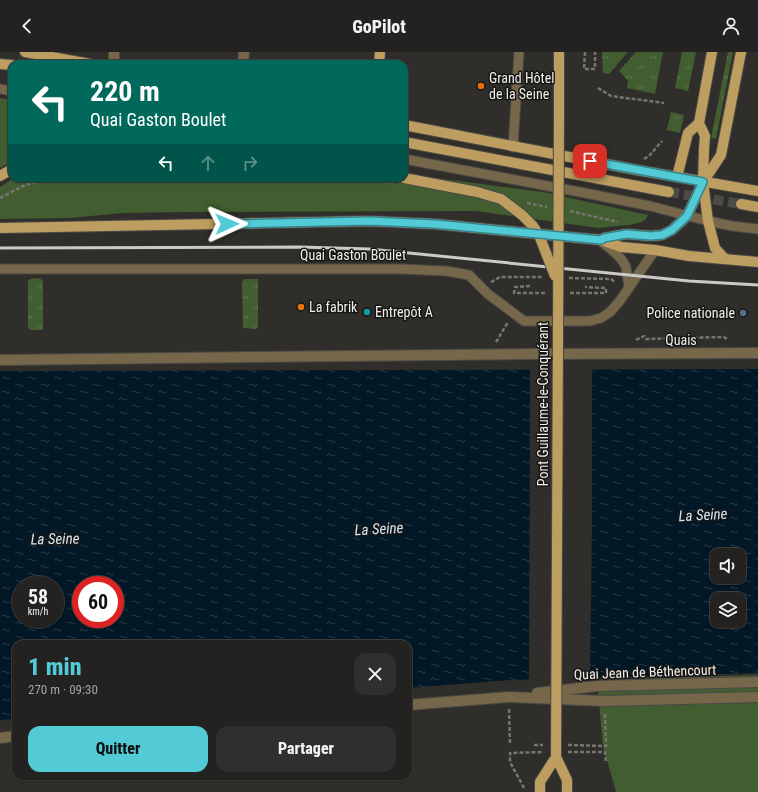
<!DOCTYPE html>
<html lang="fr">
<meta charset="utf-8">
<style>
body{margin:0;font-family:"Roboto Condensed",sans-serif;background:#2f2f2d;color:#f1f3f6;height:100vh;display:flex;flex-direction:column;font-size:15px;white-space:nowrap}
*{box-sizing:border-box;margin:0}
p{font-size:13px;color:#a3a4a5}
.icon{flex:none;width:22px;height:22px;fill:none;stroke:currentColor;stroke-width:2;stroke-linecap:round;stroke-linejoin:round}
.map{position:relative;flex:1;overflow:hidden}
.side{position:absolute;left:12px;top:588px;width:400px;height:140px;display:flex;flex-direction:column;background:#232220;border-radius:12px;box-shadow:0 1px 3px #0004,0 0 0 1px #403f3e}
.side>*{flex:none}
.top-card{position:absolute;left:8px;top:8px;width:400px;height:122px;border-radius:12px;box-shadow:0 1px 3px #0004,0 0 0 1px #403f3e;background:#00695c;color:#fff;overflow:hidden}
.controls{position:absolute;left:710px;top:496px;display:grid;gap:8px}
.controls a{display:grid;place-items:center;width:36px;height:36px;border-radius:8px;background:#232220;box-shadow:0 1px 3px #0004,0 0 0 1px #403f3e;font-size:20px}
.speed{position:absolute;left:12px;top:524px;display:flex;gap:8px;font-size:20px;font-weight:700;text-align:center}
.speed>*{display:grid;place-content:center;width:52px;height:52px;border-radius:50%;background:#232220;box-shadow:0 1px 3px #0004,0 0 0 1px #403f3e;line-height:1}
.speed small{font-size:10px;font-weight:400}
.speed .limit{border:6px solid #d22;background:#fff;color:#111}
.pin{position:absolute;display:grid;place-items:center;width:34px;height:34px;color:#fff;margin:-17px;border-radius:8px;box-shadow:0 2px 6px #0006}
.me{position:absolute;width:44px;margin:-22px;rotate:89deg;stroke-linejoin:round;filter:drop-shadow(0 0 3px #0008)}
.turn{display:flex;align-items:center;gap:14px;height:84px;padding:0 16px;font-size:18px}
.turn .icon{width:52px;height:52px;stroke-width:2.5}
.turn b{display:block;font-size:28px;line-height:34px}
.lanes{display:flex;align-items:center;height:38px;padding:0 16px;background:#0003;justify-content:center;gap:20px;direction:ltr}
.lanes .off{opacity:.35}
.round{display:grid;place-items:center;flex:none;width:42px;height:42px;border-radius:12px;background:#2f2f2d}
.headline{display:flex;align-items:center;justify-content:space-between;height:68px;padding:0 16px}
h1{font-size:24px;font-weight:800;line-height:30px;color:#52cbd7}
.primary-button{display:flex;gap:8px;margin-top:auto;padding:8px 16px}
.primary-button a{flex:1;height:46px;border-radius:12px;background:#52cbd7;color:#111;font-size:16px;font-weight:800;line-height:46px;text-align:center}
.primary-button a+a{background:#2f2f2d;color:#f1f3f6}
header{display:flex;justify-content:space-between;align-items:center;height:52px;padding:0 16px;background:#232220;font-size:18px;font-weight:800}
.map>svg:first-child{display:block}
</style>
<header><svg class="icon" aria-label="back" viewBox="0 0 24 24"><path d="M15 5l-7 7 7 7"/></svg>GoPilot<svg class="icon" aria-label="person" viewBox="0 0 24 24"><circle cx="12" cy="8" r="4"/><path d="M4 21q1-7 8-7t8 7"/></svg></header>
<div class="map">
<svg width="758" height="740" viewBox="0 0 758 740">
<defs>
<pattern id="grass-tufts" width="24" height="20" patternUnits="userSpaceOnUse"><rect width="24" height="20" fill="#425d30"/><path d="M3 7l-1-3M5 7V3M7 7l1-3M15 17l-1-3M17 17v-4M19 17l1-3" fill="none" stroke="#5e754e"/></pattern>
<pattern id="water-ripples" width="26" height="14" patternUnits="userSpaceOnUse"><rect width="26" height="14" fill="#021827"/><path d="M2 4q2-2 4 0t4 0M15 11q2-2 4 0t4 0" fill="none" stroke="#273a46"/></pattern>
</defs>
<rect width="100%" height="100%" fill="#2f2e2a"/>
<g fill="url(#grass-tufts)">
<path d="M602 0H628L609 22 603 21Z"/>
<path d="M636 0H663L655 42 627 36 628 29 619 19Z"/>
<path d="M682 0H696L688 39 675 36Z"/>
<path d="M728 0H733L716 87 711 86Z"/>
<path d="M671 60 684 63 680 81 667 78Z"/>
<path d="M34 226 41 227 43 229V276L42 278H31L28 276V228Z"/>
<path d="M245 227H258V274L256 277 243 276 242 230Z"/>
</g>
<g fill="#425d30">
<path d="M0 46 12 48V109L0 116Z"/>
<path d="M404 122 543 140 648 163 646 167 642 170 629 173 598 176 476 159 186 160 123 161 70 166 0 167V135L14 126H404Z"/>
<path d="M758 623V740H616L603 694 597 628Z"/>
</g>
<path fill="url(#water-ripples)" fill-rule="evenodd" d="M758 317V621L511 628 408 636V592H16V667L0 668V319ZM717 503H739V525H717ZM21 533H55V567H21ZM81 533H115V567H81ZM717 547H739V569H717Z"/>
<path fill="#2f2e2a" d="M530 315H592V474L590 627 529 629Z"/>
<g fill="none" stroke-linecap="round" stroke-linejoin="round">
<path stroke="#4c4b47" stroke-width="10" stroke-dasharray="10 5" stroke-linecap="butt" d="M669 140 741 152"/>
<defs>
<g id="lane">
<path d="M0 37 12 39"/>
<path d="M513 95 519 0"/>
<path d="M404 107 585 141 650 154 708 169 732 174 758 177"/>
<path d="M601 188 602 190C610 197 623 205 626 216 627 222 628 229 629 235"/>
<path d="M0 217H401L446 219 469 223 488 242 524 269H590L601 266 610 260 619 250 655 198"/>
</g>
<g id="street">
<path d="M114 12V0"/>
<path d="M243 12 244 0"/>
<path d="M0 308 528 302 758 301"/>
<path d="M537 641 597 634 758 630"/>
<path d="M408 653 509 645 604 649 758 645"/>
<path d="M0 686 16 684"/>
</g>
<g id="primary">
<path d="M25 0 90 12"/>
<path d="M712 0 699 71 705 84 704 97 703 130 708 169 715 196 725 207"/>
<path d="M0 12 12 13"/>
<path d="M379 12 380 0"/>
<path d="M559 66V0"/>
<path d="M404 73 637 118 758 139"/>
<path d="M404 90 669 140"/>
<path d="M0 124 12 117"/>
<path d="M677 125 688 81 699 71"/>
<path d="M741 152 758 155"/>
<path d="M0 176 369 169 435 172 601 188 621 195 655 198 689 204 758 210"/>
<path d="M601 188 604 186 626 182 651 184 662 183 672 178 687 164 703 130 721 103 741 0"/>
<path d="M556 705 567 728V740"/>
<path d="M540 740V730L556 705"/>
</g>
</defs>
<use href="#lane" stroke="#4a4945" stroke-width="11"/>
<use href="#street" stroke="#4a4945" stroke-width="12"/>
<use href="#primary" stroke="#4a4945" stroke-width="12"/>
<g stroke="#767572" stroke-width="2.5" stroke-dasharray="4 2" stroke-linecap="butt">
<path d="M585 0 584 17H595V0"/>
<path d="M598 36 611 44 664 51"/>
<path d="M644 107 649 104 662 89"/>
<path d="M362 126 393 131"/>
<path d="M0 146 25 133 37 130 101 127 190 126"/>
<path d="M527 151 547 155"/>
<path d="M570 159 618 170"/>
<path d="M569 226 611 227 615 230"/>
<path d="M491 230 500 225H542"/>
<path d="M530 234 515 235 514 241H547"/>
<path d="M570 241H606V236L585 235"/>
<path d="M636 288 644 284 646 287 724 285 728 288"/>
<path d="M496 290 508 270"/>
<path d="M509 657 510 693"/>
<path d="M534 693H543"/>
<path d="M568 693 606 694 605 661"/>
<path d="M568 700H605L606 710"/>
<path d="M524 736 510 710V701L543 700"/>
</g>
<use href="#lane" stroke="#76674a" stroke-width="9"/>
<use href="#street" stroke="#76674a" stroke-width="10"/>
<use href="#primary" stroke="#be9e60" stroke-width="10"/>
<path stroke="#cbcac7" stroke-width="3" d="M0 196 300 195 369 197 689 229 758 233"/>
<defs>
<g id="primary-bridge">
<path d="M404 126 477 140 501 147 522 163 533 174 539 183 555 224"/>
<path d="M556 705 559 66"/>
</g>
</defs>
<use href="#primary-bridge" stroke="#4a4945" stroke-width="12" stroke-linecap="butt"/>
<use href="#primary-bridge" stroke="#be9e60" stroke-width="10"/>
</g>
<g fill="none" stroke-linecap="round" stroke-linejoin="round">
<defs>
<path id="route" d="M227 172 369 169 435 172 601 188 604 186 626 182 651 184 662 183 672 178 687 164 703 130 590 109"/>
</defs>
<use href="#route" stroke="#35848c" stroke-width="10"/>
<use href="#route" stroke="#52cbd7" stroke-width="7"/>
</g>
<g fill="#e8710a" stroke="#171614" stroke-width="1.5">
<circle cx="481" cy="34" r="4"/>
<circle cx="301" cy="255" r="4"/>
</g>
<circle fill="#0f9aa8" stroke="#171614" stroke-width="1.5" cx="367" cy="260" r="4"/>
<circle fill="#5c6f8a" stroke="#171614" stroke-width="1.5" cx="743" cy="261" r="4"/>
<g text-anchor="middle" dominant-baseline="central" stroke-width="3" stroke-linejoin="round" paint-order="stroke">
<g font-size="14" fill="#f0efec" stroke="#171614" text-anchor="start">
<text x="489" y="26">Grand Hôtel<tspan x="489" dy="16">de la Seine</tspan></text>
<text x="309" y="255">La fabrik</text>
<text x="375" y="260">Entrepôt A</text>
<text x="735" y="261" text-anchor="end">Police nationale</text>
</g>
<g font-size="14" fill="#f0efec" stroke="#171614">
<text x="353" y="203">Quai Gaston Boulet</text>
<text x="681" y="288">Quais</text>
<text transform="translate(543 352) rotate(-90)">Pont Guillaume-le-Conquérant</text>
<text transform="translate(645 620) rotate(-2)">Quai Jean de Béthencourt</text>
</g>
<g font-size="15" font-style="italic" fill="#d4e6f4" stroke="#171614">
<text transform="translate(703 463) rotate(-3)">La Seine</text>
<text transform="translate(379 477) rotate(-3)">La Seine</text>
<text transform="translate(55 487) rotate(-1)">La Seine</text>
</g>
</g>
</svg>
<div class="controls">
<a><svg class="icon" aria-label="sound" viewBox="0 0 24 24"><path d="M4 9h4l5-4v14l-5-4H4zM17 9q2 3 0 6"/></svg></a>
<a><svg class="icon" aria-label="layers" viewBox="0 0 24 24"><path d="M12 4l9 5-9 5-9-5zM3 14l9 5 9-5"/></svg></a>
</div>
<div class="speed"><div>58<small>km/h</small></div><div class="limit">60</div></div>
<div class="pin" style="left:590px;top:109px;background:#d93025"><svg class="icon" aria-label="arrive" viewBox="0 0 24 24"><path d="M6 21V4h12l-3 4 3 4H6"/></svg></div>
<svg class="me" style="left:227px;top:172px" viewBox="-20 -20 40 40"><path d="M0-17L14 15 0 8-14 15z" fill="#52cbd7" stroke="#fff" stroke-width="4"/></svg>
<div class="top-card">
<div class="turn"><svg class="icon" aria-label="left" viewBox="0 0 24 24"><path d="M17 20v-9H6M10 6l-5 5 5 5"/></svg><div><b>220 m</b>Quai Gaston Boulet</div></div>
<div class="lanes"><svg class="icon" aria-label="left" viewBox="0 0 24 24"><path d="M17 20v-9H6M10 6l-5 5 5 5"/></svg><svg class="icon off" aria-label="ahead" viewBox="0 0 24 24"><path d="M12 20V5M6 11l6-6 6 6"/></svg><svg class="icon off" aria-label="right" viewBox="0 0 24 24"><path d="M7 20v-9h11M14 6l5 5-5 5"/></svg></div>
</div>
<section class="side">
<div class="headline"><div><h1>1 min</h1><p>270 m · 09:30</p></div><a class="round"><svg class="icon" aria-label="close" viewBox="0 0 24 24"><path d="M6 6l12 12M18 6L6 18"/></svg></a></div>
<div class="primary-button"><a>Quitter</a><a>Partager</a></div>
</section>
</div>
